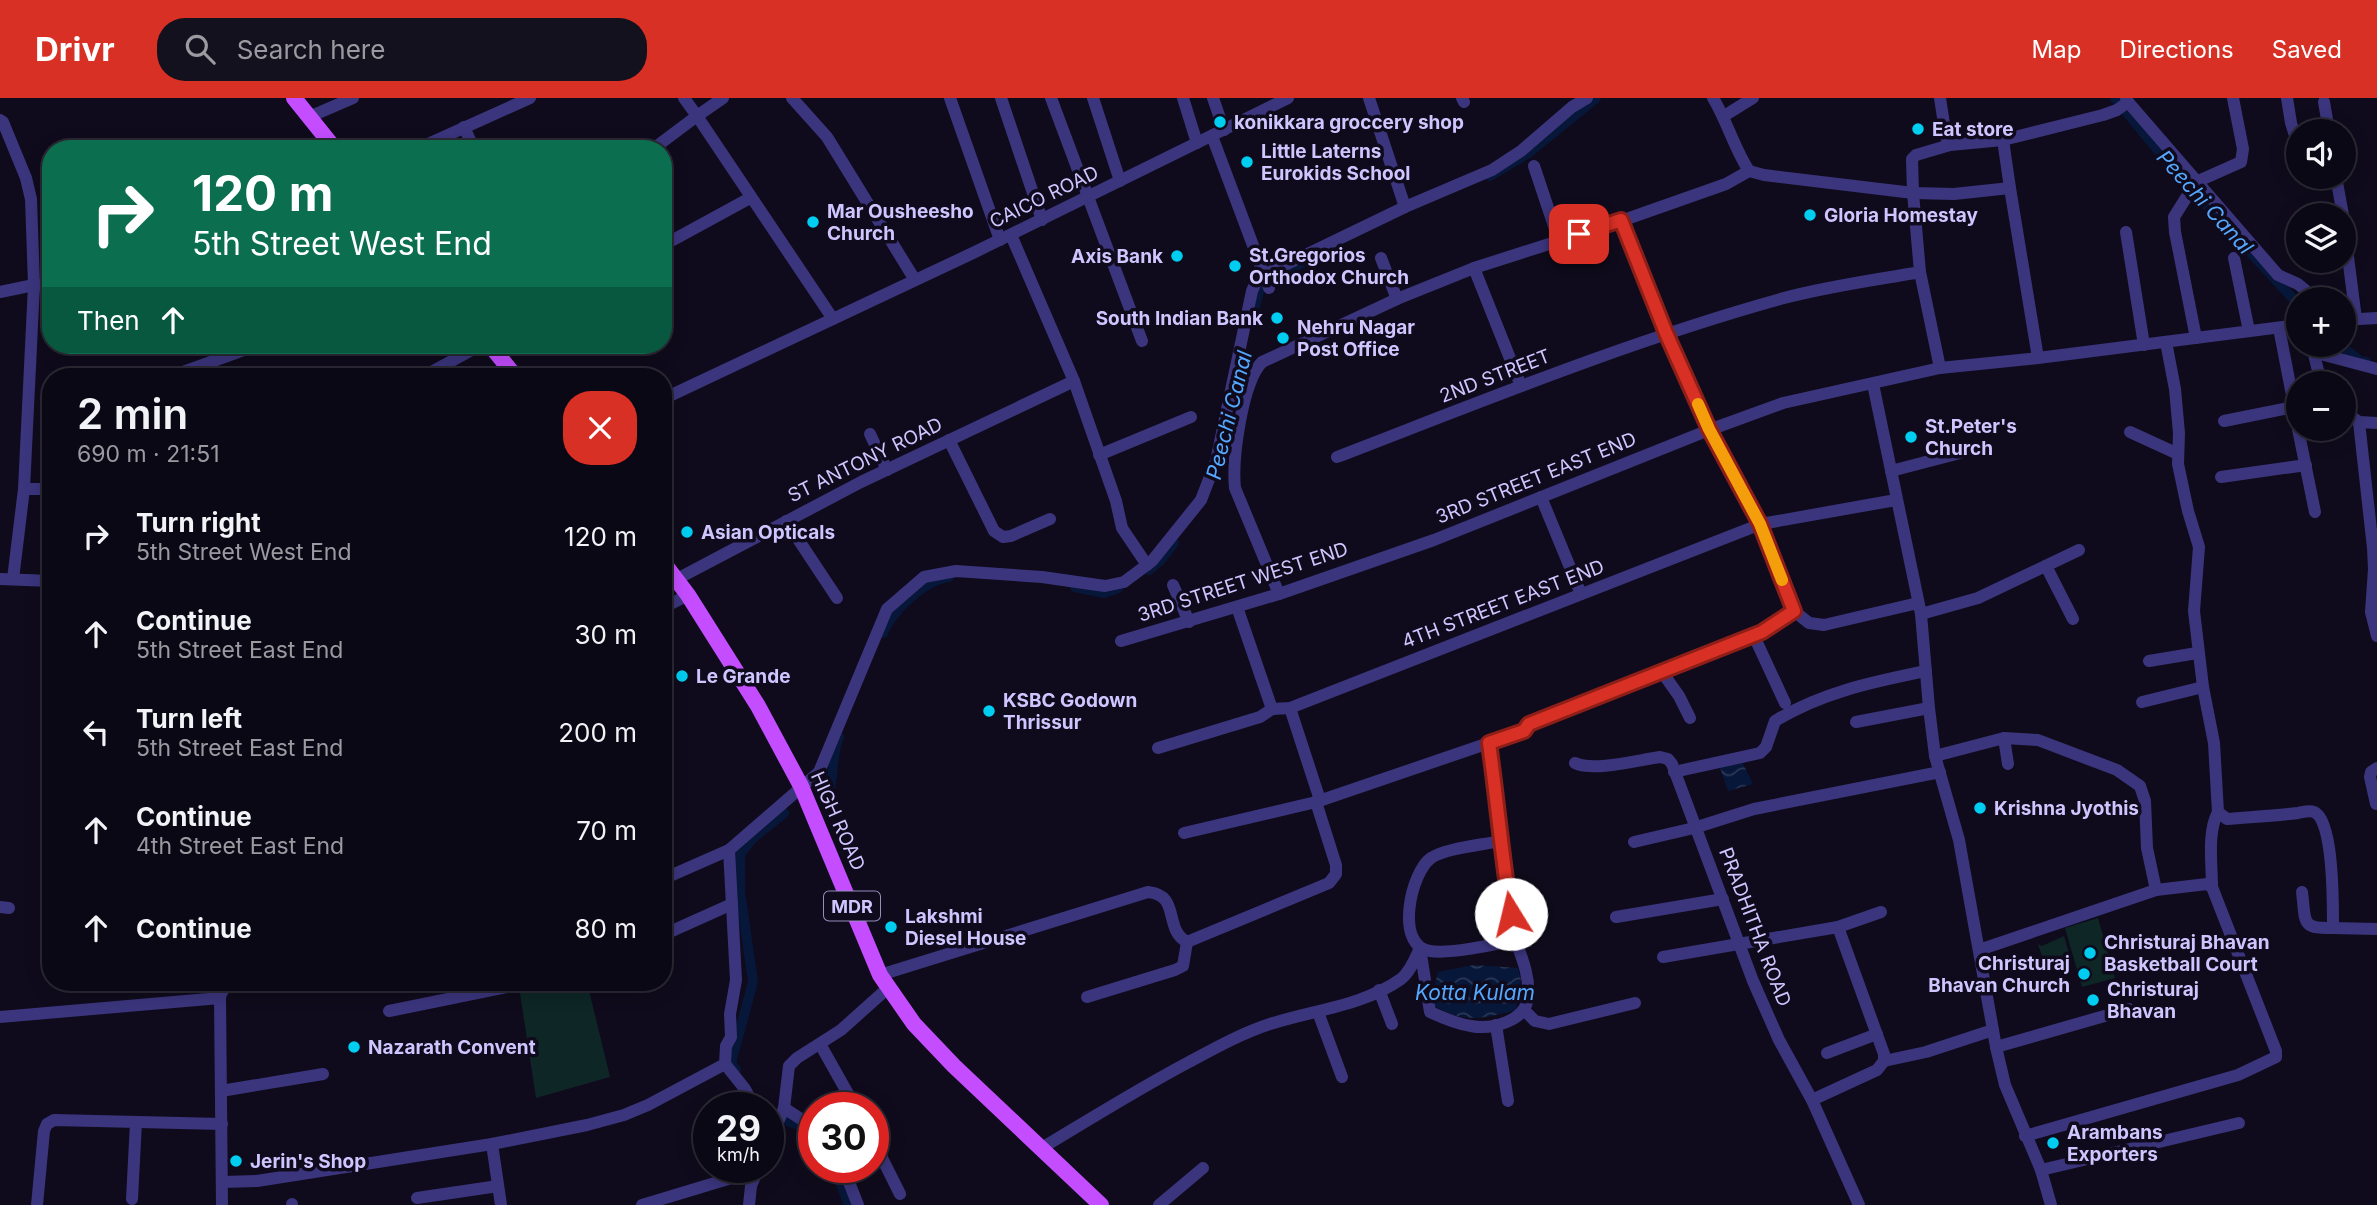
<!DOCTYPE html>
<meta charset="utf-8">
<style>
body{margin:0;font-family:Inter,sans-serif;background:#14111e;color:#f1f3f6;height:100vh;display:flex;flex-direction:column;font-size:26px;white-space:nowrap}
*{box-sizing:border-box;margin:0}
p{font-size:23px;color:#9a9aa0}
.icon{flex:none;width:38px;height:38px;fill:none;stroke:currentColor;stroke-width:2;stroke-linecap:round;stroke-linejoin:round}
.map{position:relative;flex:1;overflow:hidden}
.details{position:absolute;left:42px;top:270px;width:630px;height:623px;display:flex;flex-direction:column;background:#0b0815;border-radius:28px;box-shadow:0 4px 18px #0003,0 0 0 2px #2b2934}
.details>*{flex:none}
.hud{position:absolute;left:42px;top:42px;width:630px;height:214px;border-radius:28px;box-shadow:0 4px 18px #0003,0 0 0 2px #2b2934;background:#0b6e4f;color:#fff;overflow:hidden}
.controls{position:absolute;left:2286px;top:21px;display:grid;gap:14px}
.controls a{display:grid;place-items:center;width:70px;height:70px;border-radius:50%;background:#0b0815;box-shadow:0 4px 18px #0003,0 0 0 2px #2b2934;font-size:35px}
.speed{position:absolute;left:693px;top:994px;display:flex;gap:14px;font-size:35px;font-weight:700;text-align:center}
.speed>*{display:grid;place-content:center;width:91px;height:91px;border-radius:50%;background:#0b0815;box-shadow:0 4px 18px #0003,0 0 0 2px #2b2934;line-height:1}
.speed small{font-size:18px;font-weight:400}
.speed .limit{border:10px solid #d22;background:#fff;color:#111}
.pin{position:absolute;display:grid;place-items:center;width:60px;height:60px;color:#fff;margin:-30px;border-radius:14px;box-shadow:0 4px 10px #0006}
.me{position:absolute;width:77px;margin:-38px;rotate:351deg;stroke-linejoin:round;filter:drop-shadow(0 0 5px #0008)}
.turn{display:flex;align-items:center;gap:24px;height:147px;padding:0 35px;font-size:32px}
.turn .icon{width:91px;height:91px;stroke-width:2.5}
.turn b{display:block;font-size:49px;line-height:60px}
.then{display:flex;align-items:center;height:66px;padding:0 35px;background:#0003;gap:14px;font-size:26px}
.round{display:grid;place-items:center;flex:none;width:74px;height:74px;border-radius:28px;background:#14111e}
.head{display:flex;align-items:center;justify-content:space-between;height:119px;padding:0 35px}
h1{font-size:42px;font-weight:600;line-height:52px}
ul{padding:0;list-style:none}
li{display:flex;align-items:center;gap:21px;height:98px;padding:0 35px}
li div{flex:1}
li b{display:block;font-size:26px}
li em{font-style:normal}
header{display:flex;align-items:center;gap:42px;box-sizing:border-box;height:98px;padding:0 35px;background:#d93025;color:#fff}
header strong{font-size:33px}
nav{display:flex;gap:38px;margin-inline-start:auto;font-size:24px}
.search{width:490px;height:63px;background:#14111e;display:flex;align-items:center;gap:18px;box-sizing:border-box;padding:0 24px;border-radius:28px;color:#9a9aa0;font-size:26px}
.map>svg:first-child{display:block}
</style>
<header>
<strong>Drivr</strong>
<div class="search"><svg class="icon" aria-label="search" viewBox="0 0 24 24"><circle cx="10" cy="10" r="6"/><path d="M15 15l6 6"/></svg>Search here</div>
<nav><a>Map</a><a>Directions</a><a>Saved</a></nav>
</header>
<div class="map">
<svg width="2377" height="1107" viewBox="0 0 2377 1107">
<defs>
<pattern id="water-waves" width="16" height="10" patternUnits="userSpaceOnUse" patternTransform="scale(1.75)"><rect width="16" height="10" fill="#071739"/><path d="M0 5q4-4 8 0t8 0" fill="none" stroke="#2a3757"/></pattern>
</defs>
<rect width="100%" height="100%" fill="#0f0b1c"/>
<g fill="#0e2626">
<path d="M2098 820 2115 880 2082 889 2065 830Z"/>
<path d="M2064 838 2072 866 2047 873 2038 846 2042 848Z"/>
<path d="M579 884H587L610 979 536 1000 520 895Z"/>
</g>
<g fill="url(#water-waves)">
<path d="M1742 664 1753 686 1728 693 1719 667Z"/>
<path d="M1474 867 1518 870 1521 882 1516 912C1479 922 1464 925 1430 906L1438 874Z"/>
</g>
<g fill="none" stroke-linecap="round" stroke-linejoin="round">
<g stroke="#071739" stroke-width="10">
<path d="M2115 0 2176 74 2298 206"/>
<path d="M1490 78 1527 56 1596 0"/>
<path d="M1253 216 1260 190 1305 163"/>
<path d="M2340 247 2360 263 2366 264"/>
<path d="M1149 472 1160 463 1174 445"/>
<path d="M1075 489 1104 495 1118 490"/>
<path d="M883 535C892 513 924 482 949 479"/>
<path d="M829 694C834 677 832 654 839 639"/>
<path d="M736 972 731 965 753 884 740 793V756L753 740 784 715"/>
<path d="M768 1017 799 1027 814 1044"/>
<path d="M834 1069 849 1107"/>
</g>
<g stroke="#3b357d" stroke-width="12">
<path d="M723 0 697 18 833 221"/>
<path d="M792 0 827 39 915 182"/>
<path d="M950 0 1000 142"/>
<path d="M1001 0 1042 122"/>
<path d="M1051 0 1142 243"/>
<path d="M1093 0 1120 83"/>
<path d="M1183 0 1197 45"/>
<path d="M1213 0 1224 32"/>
<path d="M1369 0 1405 109"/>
<path d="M1462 0 1464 4"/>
<path d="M1713 0C1727 23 1734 50 1749 73"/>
<path d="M1940 0 1946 39 1950 47 2003 42"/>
<path d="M2287 0 2291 25 2298 47"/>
<path d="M2128 4 2278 177 2298 186 2316 201"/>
<path d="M2324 4 2329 33"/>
<path d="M1724 18 1753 0"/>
<path d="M309 19 353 0"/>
<path d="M0 22 3 24 26 80 31 101 34 187 24 391H51"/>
<path d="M464 29 474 51"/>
<path d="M1212 38 1269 190"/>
<path d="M1950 47 1916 57 1912 61 1913 95 1954 96 2010 90 2003 42 2103 17 2117 12 2128 4 2126 0"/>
<path d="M417 51 530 0"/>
<path d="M653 51 697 18 684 0"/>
<path d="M1534 68 1559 143"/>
<path d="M2336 79 2343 117"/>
<path d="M2010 90 2038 260"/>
<path d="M2343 120 2356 221"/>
<path d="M2126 134 2144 247"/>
<path d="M1011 137 1074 283 1116 403 1122 430 1147 467"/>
<path d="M673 142 750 100"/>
<path d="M1381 160 1397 201"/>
<path d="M2234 160 2249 233"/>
<path d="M1920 174 1940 270"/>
<path d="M0 194 34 187H51"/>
<path d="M2343 222 2377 220"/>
<path d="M2279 230 2298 328"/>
<path d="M2196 240 2175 134 2174 119 2196 84 2241 64 2243 51 2233 0"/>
<path d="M2166 244 2175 291 2179 335 2178 366 2188 413 2199 449 2194 513 2203 589 2214 645 2218 714 2227 721C2251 719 2274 718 2298 715 2303 714 2309 712 2314 714 2334 721 2333 810 2333 830L2377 831"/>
<path d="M2312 248 2321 285"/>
<path d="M2313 254 2377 271"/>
<path d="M271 276 272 278"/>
<path d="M172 278 258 247"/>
<path d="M424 278 481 247"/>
<path d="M1873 286 1921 516 1929 610 1935 658 1959 742 1996 949 2005 987 2041 1072 2051 1107"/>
<path d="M663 301 975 154 1288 0"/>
<path d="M2343 313 2359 324"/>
<path d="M2224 323 2294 309"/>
<path d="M2377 325 2359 324 2373 450 2374 471 2371 514 2377 538"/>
<path d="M2298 331 2315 414"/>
<path d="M2130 334 2178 356"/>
<path d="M870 336 887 372"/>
<path d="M949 342 994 433 1003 439 1011 438 1050 421"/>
<path d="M1099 357 1191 319"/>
<path d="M1337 359C1485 302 1632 242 1784 200 1829 188 1875 182 1920 174L1913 95 1764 77 1749 73 1726 86 1621 123"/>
<path d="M1891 373 1983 349"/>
<path d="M2221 379 2306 367"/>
<path d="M1541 399 1581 496"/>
<path d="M786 423 837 500"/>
<path d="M2046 468 2073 521"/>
<path d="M0 481 51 483"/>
<path d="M13 481 24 391"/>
<path d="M677 481 861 384 1074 283"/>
<path d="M1173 487 1189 524"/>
<path d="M1279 496 1235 390C1232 361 1242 285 1262 264L1397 201 1474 170 1521 288"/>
<path d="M1237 509 1272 611"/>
<path d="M663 510 688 497"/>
<path d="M1794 513 1809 525 1824 527 1918 505"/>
<path d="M1921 516 1978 500 2079 452"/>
<path d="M1754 538 1785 605"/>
<path d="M1121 543 1279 496 1434 442 1709 332 1783 305 1940 270 2038 260 2298 227"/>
<path d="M2149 563 2197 555"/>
<path d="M1662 574 1679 598 1690 620"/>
<path d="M2142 604 2203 589"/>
<path d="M1856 624 1929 610"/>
<path d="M1489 645 1499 714 1500 743C1482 747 1446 750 1431 760 1411 774 1394 848 1430 853 1449 856 1496 847 1515 841L1500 743"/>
<path d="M1158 650 1260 619 1272 611 1290 610 1761 426 1709 332 1666 235 1621 123 1474 170"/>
<path d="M1935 658 2004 640"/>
<path d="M1575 665C1594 674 1638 662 1660 659L1668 661 1672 666 1753 883 1779 942 1812 1002 1859 1107"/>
<path d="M1674 674 1760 655 1766 649 1775 623C1822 594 1873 584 1926 573"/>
<path d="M2376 706 2370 679 2371 674 2377 670"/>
<path d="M1184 735 1316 704 1524 633 1529 626 1762 535 1794 513 1761 426 1896 402"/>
<path d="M1634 744 1694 730 1754 711 1940 674"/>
<path d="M663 781 729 752 819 674 887 511 924 479 956 473 1042 479 1105 488 1124 484 1152 463 1201 402 1216 363 1252 193 1256 184 1264 177 1405 109 1492 72 1521 53 1572 9 1587 0"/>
<path d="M2212 789C2212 765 2207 735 2218 714"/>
<path d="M2302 794C2306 824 2300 831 2333 830"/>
<path d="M0 809 9 810"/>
<path d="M1616 819 1723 801"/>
<path d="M663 837 732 806"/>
<path d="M1420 850 1430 914C1443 920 1457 926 1471 928 1492 932 1526 923 1528 899 1530 878 1522 860 1515 841"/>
<path d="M1979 852 2156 792 2147 750 2145 703 2140 688 2117 672 2038 642 2004 640 2008 666"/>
<path d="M1663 859 1838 829 1881 814"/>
<path d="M880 877 1148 794C1181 797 1163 831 1187 844L1329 785 1336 776V767L1316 704 1319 699 1290 610"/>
<path d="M1379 892 1392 926"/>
<path d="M1087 899 1175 872 1183 868 1187 844"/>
<path d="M220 900 222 1107"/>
<path d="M1524 912 1535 923 1549 926 1635 905"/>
<path d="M389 913 531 884"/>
<path d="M1318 914 1342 979"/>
<path d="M0 919 220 900C222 888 231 886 243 884"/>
<path d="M1496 927 1508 1003"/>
<path d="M820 946 856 1010"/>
<path d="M1996 949 2129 911"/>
<path d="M1827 955 1877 936"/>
<path d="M1884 963 1926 954 1993 932"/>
<path d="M725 966 745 991 755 1010"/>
<path d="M221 993 323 976"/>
<path d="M1812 1002 1877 972 1884 963V956L1838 829"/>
<path d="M784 1010 807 1025 814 1033"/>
<path d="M2025 1038 2238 977 2276 959V953L2212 789 2207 786 2156 792"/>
<path d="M873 1042 900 1096"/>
<path d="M492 1046 501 1107"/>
<path d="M768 1048 784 1010 789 968 797 960 841 932 889 889"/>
<path d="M1042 1050C1090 1021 1138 991 1189 964 1215 950 1242 935 1270 926 1313 912 1363 908 1401 881 1410 874 1415 861 1420 850"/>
<path d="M843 1069 858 1107"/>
<path d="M2041 1072 2239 1025"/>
<path d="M223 1084 257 1083 492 1046 587 1027 624 1017 648 1007 725 966 726 948 731 939 730 916 736 882 729 752"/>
<path d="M417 1100 498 1088"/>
<path d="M132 1101 136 1024"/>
<path d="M292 1106V1107"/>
<path d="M37 1107 44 1033 47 1026 54 1022 222 1026"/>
<path d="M642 1107 758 1072"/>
<path d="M749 1107 751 1088 759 1069"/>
<path d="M1159 1107 1203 1070"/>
</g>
<g stroke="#c44dff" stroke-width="16">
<path d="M294 0 335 51"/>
<path d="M490 247 515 278"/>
<path d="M663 464 688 497 758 608 801 688 880 877 914 926 954 968 1101 1107"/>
</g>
</g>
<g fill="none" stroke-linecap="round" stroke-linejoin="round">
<defs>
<path id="route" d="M1511 816C1502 759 1497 702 1489 645L1524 633 1529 626 1762 534 1794 513 1760 426 1709 331 1666 235 1621 122 1579 136"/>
</defs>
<use href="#route" stroke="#8d1f18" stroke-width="18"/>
<use href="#route" stroke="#d93025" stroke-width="12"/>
<path stroke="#f59e0b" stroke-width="12" d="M1698 306 1709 331 1760 426 1782 482"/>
</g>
<g fill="#00cef1" stroke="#0f0b1c" stroke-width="2.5">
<circle cx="1220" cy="24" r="7"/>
<circle cx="1918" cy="31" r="7"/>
<circle cx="1247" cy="64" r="7"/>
<circle cx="1810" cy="117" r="7"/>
<circle cx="813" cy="124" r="7"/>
<circle cx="1177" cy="158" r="7"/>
<circle cx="1235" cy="168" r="7"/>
<circle cx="1277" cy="220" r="7"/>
<circle cx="1283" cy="240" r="7"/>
<circle cx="1911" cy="339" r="7"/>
<circle cx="687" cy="434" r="7"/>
<circle cx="682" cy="578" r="7"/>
<circle cx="989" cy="613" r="7"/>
<circle cx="1980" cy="710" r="7"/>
<circle cx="891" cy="829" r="7"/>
<circle cx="2090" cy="855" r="7"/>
<circle cx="2084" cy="876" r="7"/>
<circle cx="2093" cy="902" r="7"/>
<circle cx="354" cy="949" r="7"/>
<circle cx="2053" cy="1045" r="7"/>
<circle cx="236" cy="1063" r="7"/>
</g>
<g text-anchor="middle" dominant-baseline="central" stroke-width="7" stroke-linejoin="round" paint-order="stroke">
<rect fill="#0f0b1c" stroke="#958ebb" stroke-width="2" x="824" y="793.5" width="56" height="29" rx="5"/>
<g font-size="18" font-weight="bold" fill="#cfc6ff">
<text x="852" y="808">MDR</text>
</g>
<g font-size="19" font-weight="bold" fill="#cfc6ff" stroke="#0f0b1c" text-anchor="start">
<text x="1234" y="24">konikkara groccery shop</text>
<text x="1932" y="31">Eat store</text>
<text x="1261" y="53">Little Laterns<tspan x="1261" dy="22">Eurokids School</tspan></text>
<text x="827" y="113">Mar Ousheesho<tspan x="827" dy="22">Church</tspan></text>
<text x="1824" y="117">Gloria Homestay</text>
<text x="1249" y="157">St.Gregorios<tspan x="1249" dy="22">Orthodox Church</tspan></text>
<text x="1163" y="158" text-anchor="end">Axis Bank</text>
<text x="1263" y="220" text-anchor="end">South Indian Bank</text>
<text x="1297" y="229">Nehru Nagar<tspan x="1297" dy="22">Post Office</tspan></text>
<text x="1925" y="328">St.Peter's<tspan x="1925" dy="22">Church</tspan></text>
<text x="701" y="434">Asian Opticals</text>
<text x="696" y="578">Le Grande</text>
<text x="1003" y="602">KSBC Godown<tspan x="1003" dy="22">Thrissur</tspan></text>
<text x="1994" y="710">Krishna Jyothis</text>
<text x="905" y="818">Lakshmi<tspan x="905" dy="22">Diesel House</tspan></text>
<text x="2104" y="844">Christuraj Bhavan<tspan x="2104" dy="22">Basketball Court</tspan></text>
<text x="2070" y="865" text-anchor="end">Christuraj<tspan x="2070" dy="22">Bhavan Church</tspan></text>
<text x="2107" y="891">Christuraj<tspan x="2107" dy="22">Bhavan</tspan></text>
<text x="368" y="949">Nazarath Convent</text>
<text x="2067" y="1034">Arambans<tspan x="2067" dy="22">Exporters</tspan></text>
<text x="250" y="1063">Jerin's Shop</text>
</g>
<g font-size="19" fill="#cfc6ff" stroke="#0f0b1c">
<text transform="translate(1044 99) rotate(-26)">CAICO ROAD</text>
<text transform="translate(1495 278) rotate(-21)">2ND STREET</text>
<text transform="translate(865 362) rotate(-26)">ST ANTONY ROAD</text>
<text transform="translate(1536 380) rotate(-22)">3RD STREET EAST END</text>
<text transform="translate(1243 484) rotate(-18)">3RD STREET WEST END</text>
<text transform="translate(1503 506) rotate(-21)">4TH STREET EAST END</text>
<text transform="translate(838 723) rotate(66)">HIGH ROAD</text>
<text transform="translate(1755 829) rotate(69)">PRADHITHA ROAD</text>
</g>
<g font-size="21" font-style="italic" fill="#54a8ff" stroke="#0f0b1c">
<text transform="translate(2205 104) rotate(48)">Peechi Canal</text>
<text transform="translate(1229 317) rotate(-76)">Peechi Canal</text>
<text x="1475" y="894">Kotta Kulam</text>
</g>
</g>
</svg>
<div class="controls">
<a><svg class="icon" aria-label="sound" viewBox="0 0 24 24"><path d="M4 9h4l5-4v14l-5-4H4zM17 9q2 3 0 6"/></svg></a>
<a><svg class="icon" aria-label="layers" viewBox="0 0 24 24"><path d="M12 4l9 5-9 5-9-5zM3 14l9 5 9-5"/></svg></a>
<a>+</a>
<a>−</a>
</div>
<div class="speed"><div>29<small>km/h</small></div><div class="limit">30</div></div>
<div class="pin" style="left:1579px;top:136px;background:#d93025"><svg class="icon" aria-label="arrive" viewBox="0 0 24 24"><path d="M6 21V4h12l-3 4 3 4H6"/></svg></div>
<svg class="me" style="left:1511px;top:816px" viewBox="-20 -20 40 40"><circle r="19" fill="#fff"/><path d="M0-13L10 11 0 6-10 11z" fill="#d93025"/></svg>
<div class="hud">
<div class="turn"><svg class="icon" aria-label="right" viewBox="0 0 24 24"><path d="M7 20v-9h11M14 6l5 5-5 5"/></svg><div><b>120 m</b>5th Street West End</div></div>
<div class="then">Then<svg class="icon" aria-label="ahead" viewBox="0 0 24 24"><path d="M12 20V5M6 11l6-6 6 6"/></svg></div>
</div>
<section class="details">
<div class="head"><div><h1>2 min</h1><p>690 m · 21:51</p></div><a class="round" style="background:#d93025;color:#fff"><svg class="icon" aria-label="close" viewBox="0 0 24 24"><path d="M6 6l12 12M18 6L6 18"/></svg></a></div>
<ul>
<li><svg class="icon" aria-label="right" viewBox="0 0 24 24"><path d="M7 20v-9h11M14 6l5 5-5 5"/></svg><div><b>Turn right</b><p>5th Street West End</p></div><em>120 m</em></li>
<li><svg class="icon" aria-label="ahead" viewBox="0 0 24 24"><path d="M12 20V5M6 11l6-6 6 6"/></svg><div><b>Continue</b><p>5th Street East End</p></div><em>30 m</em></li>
<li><svg class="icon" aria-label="left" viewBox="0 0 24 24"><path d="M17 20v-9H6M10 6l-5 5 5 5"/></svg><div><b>Turn left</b><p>5th Street East End</p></div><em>200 m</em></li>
<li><svg class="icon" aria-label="ahead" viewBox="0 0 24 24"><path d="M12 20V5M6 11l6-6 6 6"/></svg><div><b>Continue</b><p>4th Street East End</p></div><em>70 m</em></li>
<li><svg class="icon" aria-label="ahead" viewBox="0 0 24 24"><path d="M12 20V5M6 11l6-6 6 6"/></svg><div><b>Continue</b></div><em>80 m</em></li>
</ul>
</section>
</div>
